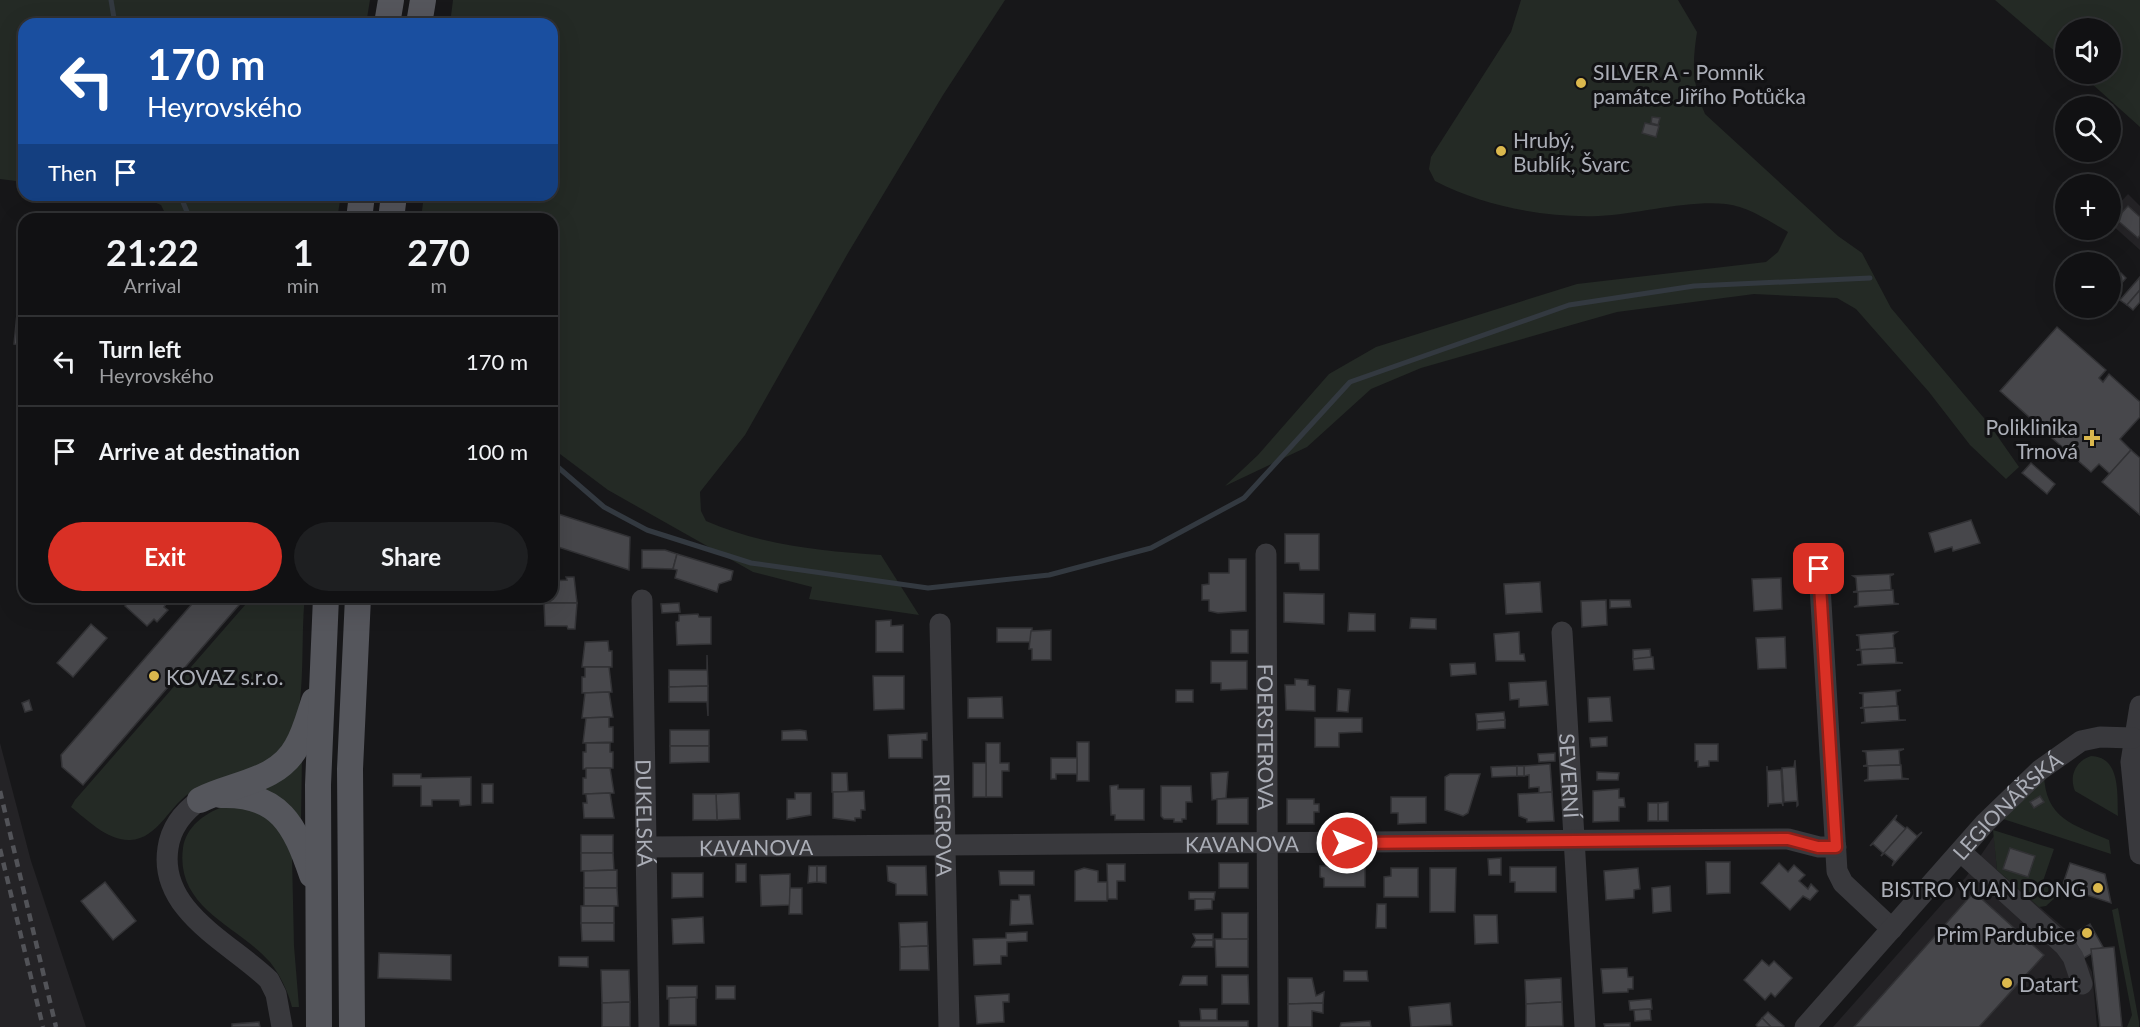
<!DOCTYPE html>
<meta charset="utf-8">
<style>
body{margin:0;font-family:Lato,sans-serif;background:#1e1f21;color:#f1f3f6;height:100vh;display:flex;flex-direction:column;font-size:22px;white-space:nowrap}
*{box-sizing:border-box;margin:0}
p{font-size:20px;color:#9c9da0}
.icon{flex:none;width:33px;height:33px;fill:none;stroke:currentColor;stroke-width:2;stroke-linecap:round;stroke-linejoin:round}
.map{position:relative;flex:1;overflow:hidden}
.sheet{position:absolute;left:18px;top:213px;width:540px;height:390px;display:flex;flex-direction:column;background:#111113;border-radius:18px;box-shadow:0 6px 24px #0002,0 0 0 2px #303133}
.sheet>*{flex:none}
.hud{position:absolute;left:18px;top:18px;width:540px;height:183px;border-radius:18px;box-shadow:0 6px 24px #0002,0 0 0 2px #303133;background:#1a4fa0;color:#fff;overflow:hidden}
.controls{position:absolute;left:2055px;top:18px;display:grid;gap:12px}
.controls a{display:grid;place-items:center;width:66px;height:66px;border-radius:50%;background:#111113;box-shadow:0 6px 24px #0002,0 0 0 2px #303133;font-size:30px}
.pin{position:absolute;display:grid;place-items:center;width:51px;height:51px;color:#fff;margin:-26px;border-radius:12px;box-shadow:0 3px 9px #0006}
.me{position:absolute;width:66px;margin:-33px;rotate:90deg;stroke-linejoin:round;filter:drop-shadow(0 0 4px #0008)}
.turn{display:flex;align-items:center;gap:21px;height:126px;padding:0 30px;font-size:27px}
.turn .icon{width:78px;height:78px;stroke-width:2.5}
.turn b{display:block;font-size:42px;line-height:51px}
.then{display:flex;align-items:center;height:57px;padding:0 30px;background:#0003;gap:12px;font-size:22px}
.eta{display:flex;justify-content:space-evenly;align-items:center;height:102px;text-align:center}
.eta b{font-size:36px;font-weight:700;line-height:42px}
.action{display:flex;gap:12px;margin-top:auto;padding:12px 30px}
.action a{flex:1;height:69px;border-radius:36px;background:#d93025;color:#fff;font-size:24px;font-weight:700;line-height:69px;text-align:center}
.action a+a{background:#1e1f21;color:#f1f3f6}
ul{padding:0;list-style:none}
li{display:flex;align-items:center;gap:18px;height:90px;padding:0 30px;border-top:2px solid #303133}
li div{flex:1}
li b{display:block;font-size:22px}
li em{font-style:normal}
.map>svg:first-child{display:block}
</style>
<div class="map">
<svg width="2140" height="1027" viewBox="0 0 2140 1027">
<rect width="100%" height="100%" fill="#171719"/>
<g fill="#242326">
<path d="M2128 194 2140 206V250L2111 224V213Z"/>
<path d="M0 743 31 861 86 1027H0Z"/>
<path d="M1994 836 1997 870 2072 935 2092 972 2097 1027H1833L1966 877Z"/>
</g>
<g fill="#242a25" fill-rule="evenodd">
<path d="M0 0H370L366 24H24V182L0 179Z"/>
<path d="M453 0H1005L943 95 848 253 745 435 700 492 701 511 706 521C761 545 821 551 881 555L919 615 809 599 812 587 753 572 608 490 552 448V219H421L424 195H552V24H450Z"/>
<path d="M1521 0H1678L1697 32C1692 65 1692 83 1705 114L1838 236 1862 253 1891 308 1989 424 2019 467 2006 479 1970 445 1929 392 1856 309 1837 298 1754 294 1617 312 1421 368 1371 389 1307 447 1225 486 1258 455 1329 374 1376 347 1577 284 1766 262 1778 252 1788 232C1769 221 1749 207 1726 204 1688 200 1638 214 1599 216 1543 218 1484 206 1435 181L1429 169 1431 157 1511 32Z"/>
<path d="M1995 0H2140V127L2081 74H2110V28H2066L2065 60Z"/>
<path d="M138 195H341L337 219H168L161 205Z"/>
<path d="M252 597H305C300 636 307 704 291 738 288 743 285 750 282 754 274 763 209 783 193 791 170 803 159 839 130 840 108 841 86 819 71 807L75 800Z"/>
<path d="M302 754 301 822 256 789Z"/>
<path d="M2091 756C2121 757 2117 794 2118 816L2075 791C2069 777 2075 761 2091 756Z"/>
<path d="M2044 774C2045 819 2074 825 2109 840L2111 854 1997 817Z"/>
<path d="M222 807 254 809 282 829 292 857 294 946 299 1007H292C288 991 280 975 270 962 237 925 175 908 183 848 186 827 204 814 222 807Z"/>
<path d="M1993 830 2054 849 2042 884 2059 891V894L2046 906 2039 907 1997 870ZM2010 848 2035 856 2028 876 2004 869Z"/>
<path d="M2118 908 2139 1022V1027H2127L2132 1015 2112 910Z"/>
</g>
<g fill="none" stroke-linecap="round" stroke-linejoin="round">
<g stroke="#333940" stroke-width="5">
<path d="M111 0 115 24"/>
<path d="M180 195 190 219"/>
<path d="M552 462 604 507 647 530 751 563 928 588 1049 575 1151 548 1244 498 1350 382 1569 305 1694 286 1870 278"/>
</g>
</g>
<g fill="#47474b" stroke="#323235" stroke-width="1.5">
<path d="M1652 117 1660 118 1658 125 1651 123Z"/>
<path d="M1645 123 1659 126 1656 137 1642 133Z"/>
<path d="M2128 206 2140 217V235L2138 238 2116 219Z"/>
<path d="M2121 273 2126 278 2120 285 2114 281Z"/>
<path d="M2140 277V290L2127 305 2120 300Z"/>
<path d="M20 284 24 285V345L14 344Z"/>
<path d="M2140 290V302L2133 310 2127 305Z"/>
<path d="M2057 327 2106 370 2099 378 2103 382 2109 374 2140 402V417L2120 439 2131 450 2110 474 2099 464 2091 472 2052 438 2059 431 2055 427 2048 434 2000 391Z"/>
<path d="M21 421 24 422V452L18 451Z"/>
<path d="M2131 450 2140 458V515L2102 482Z"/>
<path d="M2031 463 2055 484 2047 494 2022 473Z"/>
<path d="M552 512 630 537 629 570 552 545Z"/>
<path d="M1971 520 1980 543 1953 551 1952 547 1935 552 1929 533Z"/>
<path d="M1285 534H1319V570H1300L1299 563H1285Z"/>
<path d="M642 550H665L677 554 673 569 642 568Z"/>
<path d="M677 554 733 571 731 580 719 584 717 592 675 578 677 570 673 569Z"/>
<path d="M1229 559H1246V611L1218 613 1209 611V600H1202V585L1209 584V573H1229Z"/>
<path d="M1894 574 1890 576 1891 590 1853 592 1857 591 1856 578 1853 576Z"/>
<path d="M566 577H574L577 603H544V597H552V581L567 580Z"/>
<path d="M1781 578 1782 609 1754 611 1752 579Z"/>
<path d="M1540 582 1542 612 1506 614 1504 584Z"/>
<path d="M1893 590 1894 603 1899 604 1854 607 1858 605V592H1853Z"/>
<path d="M1284 593 1324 594V624L1284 622Z"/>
<path d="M133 597H158L166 604 164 607 168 610 157 622 154 619 147 626 125 606Z"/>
<path d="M198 597H246L83 785 62 767 61 755Z"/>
<path d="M1606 600 1607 625 1582 627 1581 601Z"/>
<path d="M1610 600H1630L1631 607 1610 608Z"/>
<path d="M544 603H577L575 629H568L567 626H545Z"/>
<path d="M679 603 680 612 662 613 661 604Z"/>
<path d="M1349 613 1375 614V631H1348Z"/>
<path d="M698 614 699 617H711V644L677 645 676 622 679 621V615Z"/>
<path d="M1411 618 1436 619V629L1410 628Z"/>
<path d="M891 620V626L903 625V652H876V621Z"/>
<path d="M91 624 107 638 73 677 57 663Z"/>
<rect x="997" y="628" width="35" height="14"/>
<path d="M1051 630V660H1032V649H1029L1031 631Z"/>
<rect x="1231" y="630" width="17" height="23"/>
<path d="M1519 632 1520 654H1524L1525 661H1496L1494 634Z"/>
<path d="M1897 632 1893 635 1894 648 1856 650 1860 649 1859 636 1856 635Z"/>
<path d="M1785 637 1786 668 1758 669 1756 638Z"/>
<path d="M608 641 609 651H612V667H582L585 642Z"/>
<path d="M1895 648 1896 662 1903 663 1857 665 1862 664 1861 650H1856Z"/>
<path d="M1650 649 1651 658 1633 659V650Z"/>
<path d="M707 655 708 686 669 687V670H707Z"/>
<path d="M1651 657H1653L1654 669 1634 670 1633 659Z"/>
<path d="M1211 661H1247V689L1221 690V683H1211Z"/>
<path d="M1475 663 1476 674 1451 676 1450 664Z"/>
<path d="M585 667H609L612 692 582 693V677H585Z"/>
<path d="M873 676H904V709L874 710Z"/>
<path d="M1295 679 1308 680V685L1315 686V711L1286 710 1285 685H1295Z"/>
<path d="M1546 681 1548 705 1519 707V699L1510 700 1509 683Z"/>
<path d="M708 686V716L707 702H669V687Z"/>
<path d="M1338 689 1350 690 1348 712 1337 711Z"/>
<rect x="1176" y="690" width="17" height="12"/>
<path d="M1901 690 1896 692 1897 706 1860 708 1863 707V694L1859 693Z"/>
<path d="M609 692 613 717 582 718 585 693Z"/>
<path d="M1002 697 1003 718H968V698Z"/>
<path d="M1610 697 1612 721 1589 722 1588 698Z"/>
<path d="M29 700 32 710 25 712 22 703Z"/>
<path d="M1898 706 1899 720H1906L1861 723 1865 722 1864 708H1860Z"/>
<path d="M1504 712 1505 720 1477 722 1476 714Z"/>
<path d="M609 717V727H613V742L583 743 586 718Z"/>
<path d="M1315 718H1362V732L1339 733V747H1315Z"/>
<path d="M1505 720V728L1477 730V722Z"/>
<rect x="670" y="730" width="39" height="16"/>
<path d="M800 730 806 731 807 740H782V731Z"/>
<path d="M927 733V740H922V758H889L888 735Z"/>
<path d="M1607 737V746L1591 747 1590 738Z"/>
<rect x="1077" y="742" width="12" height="39"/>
<path d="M586 743H610V752H613V768L583 769V752H586Z"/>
<path d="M986 743H1000V763H1009V771H1002V797H986Z"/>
<path d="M1695 744H1718V761H1709V766L1698 767V761H1695Z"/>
<path d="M670 746H709V762L670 763Z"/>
<path d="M1904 749 1899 751 1900 765 1863 766 1867 765 1866 752 1862 751Z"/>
<path d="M1555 753V761L1539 762 1538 754Z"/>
<path d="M1051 758H1077V774H1056V779H1051Z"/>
<path d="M1795 760 1798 805 1797 806V801L1784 802 1782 768 1794 767Z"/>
<rect x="973" y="763" width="13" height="34"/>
<path d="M1550 764 1552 792 1539 793V787L1529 788V775L1524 776V766Z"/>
<path d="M1901 765 1902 778 1909 779 1864 781 1868 779V766H1863Z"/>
<path d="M1517 766V776L1492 777 1491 767Z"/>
<rect x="1517" y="766" width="7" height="10"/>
<path d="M1767 766V771L1781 770 1783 806 1782 803 1769 804 1768 807Z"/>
<path d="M586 768H610L614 793 583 794V778H586Z"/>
<path d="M1228 772 1226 798 1212 800 1211 773Z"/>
<path d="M1597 772 1619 773 1618 780H1597Z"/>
<path d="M832 773H847L848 792H832Z"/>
<path d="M393 774H421V778L471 777V805L460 806 459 800H432V806H421V786H393Z"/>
<path d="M1450 774H1480L1468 813 1463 816 1445 810V777Z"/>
<rect x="482" y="784" width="11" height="19"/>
<path d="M1118 785V789H1144V820H1115V815H1111L1110 786Z"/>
<path d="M1161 786H1191L1192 802H1186V819H1182V822H1174V819H1164L1161 816Z"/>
<path d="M1619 789V798H1624L1625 807H1619V821L1593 822V791Z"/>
<path d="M864 791 865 810H861V818H855V821L833 818V792Z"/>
<path d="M1552 792 1554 821 1527 822V819L1519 816 1518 794Z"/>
<path d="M610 793 614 818H584L583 803H587L586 794Z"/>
<path d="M739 793 740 819 717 820 716 794Z"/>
<path d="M795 793H811V815L787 819V799H795Z"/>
<path d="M693 794H716L717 820H693Z"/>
<path d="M2040 796 2044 802 2034 808 2030 802Z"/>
<path d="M1391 797H1426V823L1398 824V813H1391Z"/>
<path d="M1248 798V824H1217V799Z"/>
<path d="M1287 799H1314V804H1319V812H1314V824H1287Z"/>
<path d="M1668 802V821H1658V803Z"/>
<rect x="1648" y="803" width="10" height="18"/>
<path d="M1897 815 1895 820 1906 829 1881 856 1883 853 1873 844 1870 846Z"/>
<path d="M1907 827 1917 836 1922 832 1892 866 1894 861 1884 853 1881 856Z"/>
<rect x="581" y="835" width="32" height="18"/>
<path d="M2010 848 2035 856 2028 877 2003 869Z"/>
<path d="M581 853H613L614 870 581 871Z"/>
<path d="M1501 858V875H1489L1488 859Z"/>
<path d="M1706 862H1730V893L1707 894Z"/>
<rect x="1219" y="863" width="29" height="25"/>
<path d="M1779 863 1788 872 1794 865 1805 875 1799 881 1808 889 1811 884 1818 891 1810 900 1803 896 1790 910 1761 883Z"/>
<path d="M2070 863 2105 874 2111 903 2062 887Z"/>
<rect x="736" y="864" width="10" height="18"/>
<path d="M1107 864H1125V881H1117V899H1108Z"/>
<path d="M1365 864V887H1324V878L1320 877V866H1364Z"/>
<path d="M809 866H817V882L808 883Z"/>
<path d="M817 866H826V883L817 882Z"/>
<path d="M887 866H926L927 895H896V884L888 881Z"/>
<path d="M1510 867H1556V892H1515V882H1510Z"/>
<path d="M1084 868 1098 871V882H1107V901H1075V871Z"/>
<path d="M1391 868H1418V897H1384V877L1391 876Z"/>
<path d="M1430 868H1456L1455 912H1430Z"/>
<path d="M1638 868 1640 889 1634 890V898L1606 900 1604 871Z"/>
<path d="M617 870V888H584V871Z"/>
<path d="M999 871H1034V885H1000Z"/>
<path d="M672 873H703V897L672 898Z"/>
<path d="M790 874V905L761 906 760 875Z"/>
<path d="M105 882 136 921 113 940 81 901Z"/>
<path d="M1670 886 1671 911 1653 913 1652 888Z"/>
<path d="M584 888H617L618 906H584Z"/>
<path d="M790 888H802V914H789Z"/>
<path d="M1189 892H1215L1214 900 1189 899Z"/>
<path d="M1974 892 2044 955 1979 1027H1854Z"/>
<path d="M1019 895H1030L1033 924 1010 925 1011 900H1019Z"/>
<path d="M1195 899H1212V909L1195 910Z"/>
<path d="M1377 904H1386V928H1376Z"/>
<rect x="581" y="906" width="33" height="17"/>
<path d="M1222 913H1248V939L1222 940Z"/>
<path d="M1474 915H1497L1498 943 1475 944Z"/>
<path d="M703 917 704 943 673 944 672 919Z"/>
<path d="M927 922 928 946 900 947 899 923Z"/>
<path d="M581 923H614V941H582Z"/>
<path d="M2090 924 2103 947 2084 958 2071 935Z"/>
<path d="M1027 932V941L1007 942V956H1001V964L974 965 973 939 1006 938V933Z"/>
<path d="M1193 934H1213V940H1196Z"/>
<path d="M1215 939H1248V967H1216Z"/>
<path d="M1196 940H1213V947H1192Z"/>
<path d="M928 946 929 970H900V947Z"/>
<path d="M2114 947 2122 1027H2100L2091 949Z"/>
<path d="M379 953 451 955V980L378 978Z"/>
<path d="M559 957H588V967L559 966Z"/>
<path d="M1762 960 1769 966 1774 961 1792 978 1775 997 1771 993 1765 1000 1744 980Z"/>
<path d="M1627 968 1628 977H1633V989H1628V992L1603 993 1601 969Z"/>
<path d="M601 970H629L630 1002 602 1003Z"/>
<path d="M1344 971H1367L1368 981H1344Z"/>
<path d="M1222 975H1248L1249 1004H1222Z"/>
<path d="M1183 976H1207V985H1180Z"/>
<path d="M1288 978H1312L1316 996 1324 992 1323 1003 1288 1004Z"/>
<path d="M1561 978 1562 1002 1526 1004 1525 980Z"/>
<path d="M667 986H697V998L667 999Z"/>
<rect x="716" y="986" width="19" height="13"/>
<path d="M1009 994V1002H1003L1004 1022 977 1024 975 996Z"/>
<path d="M696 997V1025H669V998Z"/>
<path d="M1651 999 1652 1009 1630 1010 1629 1001Z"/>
<path d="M630 1002V1027H602V1003Z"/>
<path d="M1562 1002 1563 1026 1526 1027V1004Z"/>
<path d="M1323 1003V1013L1312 1011V1027H1288V1004Z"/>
<path d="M1450 1003 1452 1025 1411 1027 1409 1007Z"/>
<path d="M1200 1009H1217V1020H1201Z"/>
<path d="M1650 1009 1651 1020 1635 1021 1634 1010Z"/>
<path d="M1768 1012 1784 1026 1783 1027H1771L1762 1018Z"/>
<path d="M1762 1018 1771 1027H1758L1756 1025Z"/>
<path d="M1179 1021H1248V1027H1180Z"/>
<path d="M1370 1021 1371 1027H1340L1341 1023Z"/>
<path d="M259 1022 260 1027H232V1024Z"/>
<path d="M1630 1023V1027H1605L1604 1024Z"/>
</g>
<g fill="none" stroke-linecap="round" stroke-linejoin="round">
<g stroke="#39393d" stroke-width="21">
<path id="s1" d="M1266 554 1268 1027"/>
<path d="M1819 569 1837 871 1843 883 1892 929"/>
<path id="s2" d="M642 600 649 1027"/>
<path id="s3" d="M940 624 949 1027"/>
<path id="s4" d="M1562 632 1585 1027"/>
<path d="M2140 706 2131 762 2140 854"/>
<path d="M200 800C183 812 171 827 168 848 158 911 231 943 269 980L276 994 282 1027"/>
<path id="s5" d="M646 847 1788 839 1819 847H1836"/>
<path d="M1961 852 2065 946 2073 957 2082 984"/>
<path id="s6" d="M1805 1027 1985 823 2040 770 2081 741 2100 737 2133 738"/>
</g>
<g stroke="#55565c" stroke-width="26">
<path d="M387 24 391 0"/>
<path d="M419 24 423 0"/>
<path d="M359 219 362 195"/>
<path d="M391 219 394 195"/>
<path d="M221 795C280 793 295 826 312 875"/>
<path d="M200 800C233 783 278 782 297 746 305 732 309 716 314 701"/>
<path d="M319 1027 318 785 326 597"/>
<path d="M352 1027 350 769 358 597"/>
</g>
<g stroke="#525358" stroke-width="4.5" stroke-dasharray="8 6" stroke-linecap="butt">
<path d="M0 791 56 1027"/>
<path d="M0 849 43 1027"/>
</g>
</g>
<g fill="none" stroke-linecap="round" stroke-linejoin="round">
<defs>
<path id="route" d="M1347 843 1788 839 1818 847H1836L1819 569"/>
</defs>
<use href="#route" stroke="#8d1f18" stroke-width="15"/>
<use href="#route" stroke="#d93025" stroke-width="10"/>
</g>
<g fill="#dbb84d" stroke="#121214" stroke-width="2">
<circle cx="1581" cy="83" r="6"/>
<circle cx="1501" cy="151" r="6"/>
<path d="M2089 429h6v6h6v6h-6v6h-6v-6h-6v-6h6z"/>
<circle cx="154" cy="676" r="6"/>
<circle cx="2098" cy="888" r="6"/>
<circle cx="2087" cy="933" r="6"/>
<circle cx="2007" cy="983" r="6"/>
</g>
<g text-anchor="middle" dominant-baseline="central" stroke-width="6" stroke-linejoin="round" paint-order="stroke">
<g font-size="21" fill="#abaeb7" stroke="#121214" text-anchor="start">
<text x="1593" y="71">SILVER A - Pomnik<tspan x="1593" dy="24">památce Jiřího Potůčka</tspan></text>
<text x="1513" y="139">Hrubý,<tspan x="1513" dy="24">Bublík, Švarc</tspan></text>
<text x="2078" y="426" text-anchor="end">Poliklinika<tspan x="2078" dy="24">Trnová</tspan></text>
<text x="166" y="676">KOVAZ s.r.o.</text>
<text x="2086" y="888" text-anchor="end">BISTRO YUAN DONG</text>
<text x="2075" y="933" text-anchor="end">Prim Pardubice</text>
<text x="2019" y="983">Datart</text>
</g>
<g font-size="21" fill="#abaeb7" stroke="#121214">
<text stroke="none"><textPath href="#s1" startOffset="183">FOERSTEROVA</textPath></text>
<text stroke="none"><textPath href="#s4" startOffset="144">SEVERNÍ</textPath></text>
<text stroke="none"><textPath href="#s6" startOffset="300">LEGIONÁŘSKÁ</textPath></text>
<text stroke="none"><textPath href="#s2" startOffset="213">DUKELSKÁ</textPath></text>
<text stroke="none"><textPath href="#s3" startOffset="201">RIEGROVA</textPath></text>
<text stroke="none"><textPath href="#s5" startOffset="596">KAVANOVA</textPath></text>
<text stroke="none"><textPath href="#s5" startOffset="110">KAVANOVA</textPath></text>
</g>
</g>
</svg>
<div class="controls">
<a><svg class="icon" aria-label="sound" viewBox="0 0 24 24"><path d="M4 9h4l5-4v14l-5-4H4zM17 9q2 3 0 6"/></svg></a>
<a><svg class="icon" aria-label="search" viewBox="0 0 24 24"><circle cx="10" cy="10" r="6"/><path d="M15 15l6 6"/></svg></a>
<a>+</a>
<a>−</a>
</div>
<div class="pin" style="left:1819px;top:569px;background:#d93025"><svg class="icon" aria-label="arrive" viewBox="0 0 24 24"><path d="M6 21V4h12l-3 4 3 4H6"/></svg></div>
<svg class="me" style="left:1347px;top:843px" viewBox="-20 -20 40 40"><circle r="17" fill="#d93025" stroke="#fff" stroke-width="3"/><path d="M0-11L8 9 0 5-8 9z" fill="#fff"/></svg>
<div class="hud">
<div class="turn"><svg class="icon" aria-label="left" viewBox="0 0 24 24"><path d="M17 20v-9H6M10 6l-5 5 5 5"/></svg><div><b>170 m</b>Heyrovského</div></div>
<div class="then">Then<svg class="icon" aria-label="arrive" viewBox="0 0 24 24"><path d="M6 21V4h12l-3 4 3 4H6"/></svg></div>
</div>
<section class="sheet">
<div class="eta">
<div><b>21:22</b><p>Arrival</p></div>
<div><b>1</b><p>min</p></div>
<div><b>270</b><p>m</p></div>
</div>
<ul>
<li><svg class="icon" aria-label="left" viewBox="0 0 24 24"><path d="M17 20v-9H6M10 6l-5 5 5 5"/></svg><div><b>Turn left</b><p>Heyrovského</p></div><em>170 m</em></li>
<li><svg class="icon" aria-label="arrive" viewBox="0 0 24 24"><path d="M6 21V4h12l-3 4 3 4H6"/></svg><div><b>Arrive at destination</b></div><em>100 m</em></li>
</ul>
<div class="action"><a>Exit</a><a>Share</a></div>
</section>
</div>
